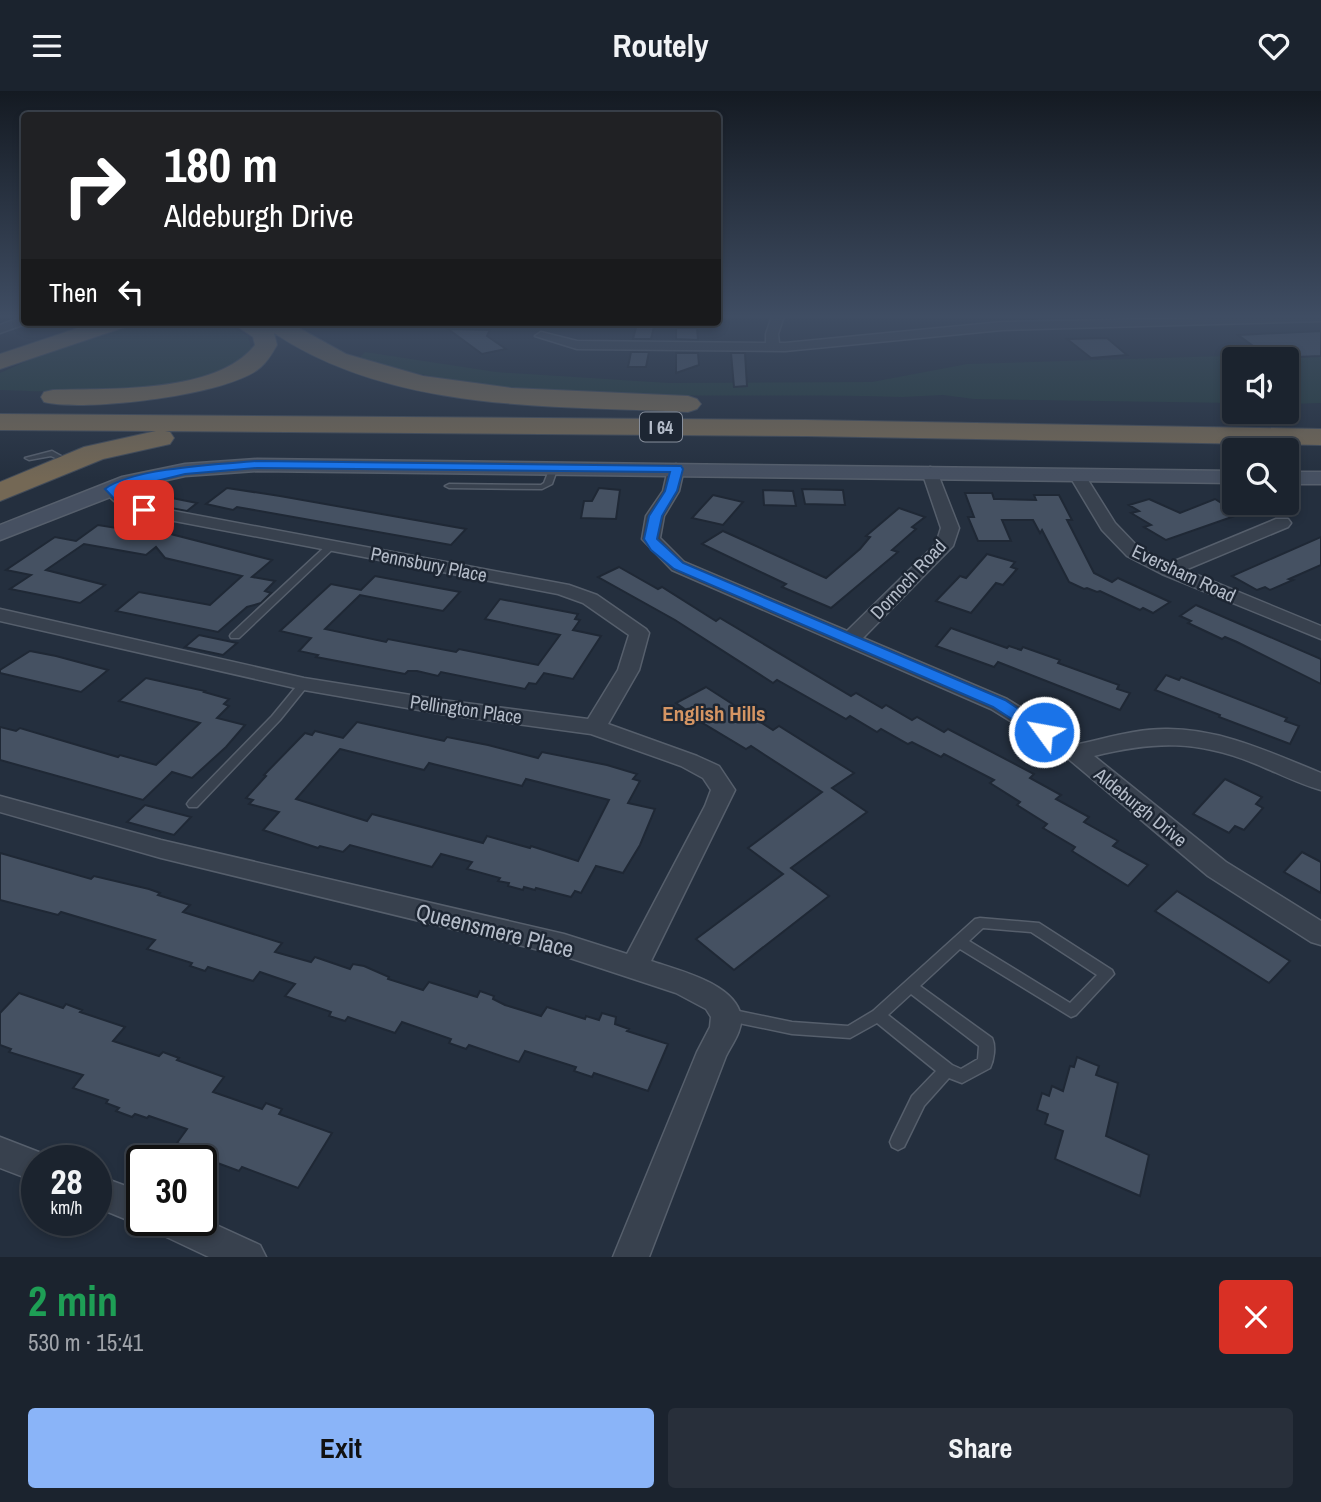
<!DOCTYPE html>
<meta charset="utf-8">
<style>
body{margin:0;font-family:"Archivo Narrow",sans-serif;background:#282f3a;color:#f1f3f6;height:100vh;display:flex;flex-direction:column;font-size:26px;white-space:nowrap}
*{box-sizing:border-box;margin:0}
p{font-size:23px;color:#a0a4aa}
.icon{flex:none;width:38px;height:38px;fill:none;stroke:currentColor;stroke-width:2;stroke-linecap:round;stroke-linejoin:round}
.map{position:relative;height:1166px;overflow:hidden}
.side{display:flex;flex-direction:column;background:#1b232e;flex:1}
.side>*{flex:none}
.guide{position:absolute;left:21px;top:21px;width:700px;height:214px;border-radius:7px;box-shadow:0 4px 10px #0003,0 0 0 2px #39404a;background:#202124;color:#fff;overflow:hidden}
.buttons{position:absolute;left:1222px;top:256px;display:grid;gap:14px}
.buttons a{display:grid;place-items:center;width:77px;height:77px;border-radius:7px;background:#1b232e;box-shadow:0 4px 10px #0003,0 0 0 2px #39404a;font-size:35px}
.speed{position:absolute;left:21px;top:1054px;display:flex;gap:14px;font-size:35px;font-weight:700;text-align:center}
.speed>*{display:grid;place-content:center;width:91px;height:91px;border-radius:50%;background:#1b232e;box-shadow:0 4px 10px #0003,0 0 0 2px #39404a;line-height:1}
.speed small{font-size:18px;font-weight:400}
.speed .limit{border:4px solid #111;border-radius:10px;background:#fff;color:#111}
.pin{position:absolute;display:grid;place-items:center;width:60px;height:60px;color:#fff;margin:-30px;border-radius:14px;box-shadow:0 4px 10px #0006}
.me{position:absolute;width:77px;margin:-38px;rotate:302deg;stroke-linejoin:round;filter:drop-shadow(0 0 5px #0008)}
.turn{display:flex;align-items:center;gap:24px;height:147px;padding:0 28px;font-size:32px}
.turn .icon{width:91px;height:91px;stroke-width:2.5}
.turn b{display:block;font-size:49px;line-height:60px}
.then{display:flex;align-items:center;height:66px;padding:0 28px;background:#0003;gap:14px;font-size:26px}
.round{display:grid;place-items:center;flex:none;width:74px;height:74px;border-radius:7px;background:#282f3a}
.headline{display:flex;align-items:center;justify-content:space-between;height:119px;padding:0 28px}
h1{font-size:42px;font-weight:700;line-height:52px;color:#1e9e55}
.primary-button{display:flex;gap:14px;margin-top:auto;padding:14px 28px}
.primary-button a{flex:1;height:80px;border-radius:7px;background:#8ab4f8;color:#111;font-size:28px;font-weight:700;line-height:80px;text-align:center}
.primary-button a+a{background:#282f3a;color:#f1f3f6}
header{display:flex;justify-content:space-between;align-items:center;height:91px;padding:0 28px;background:#1b232e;font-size:32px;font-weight:700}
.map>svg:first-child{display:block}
</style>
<header><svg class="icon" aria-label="menu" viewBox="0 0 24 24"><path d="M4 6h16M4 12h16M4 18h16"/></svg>Routely<svg class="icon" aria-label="heart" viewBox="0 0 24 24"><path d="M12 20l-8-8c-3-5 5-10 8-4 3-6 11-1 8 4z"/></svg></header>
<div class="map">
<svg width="1321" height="1166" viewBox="0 0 1321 1166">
<rect width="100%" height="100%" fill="#242f3e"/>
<g fill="#263c3f">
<path d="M213 231 232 236 248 245 251 257C213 310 61 301 0 299V282C48 261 96 238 148 232 169 229 192 231 213 231Z"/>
<path d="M365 261 496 281 669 292 872 291 967 273 1321 262V312L1286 313V268H1234V312L974 308 943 304 902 306C764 301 625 311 488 294 444 289 400 279 357 269Z"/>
</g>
<g fill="#455162" stroke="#1f2835" stroke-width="2" fill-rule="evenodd">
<path d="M636 236H654L651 248H633Z"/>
<path d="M676 237H697L698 249 676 248Z"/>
<path d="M448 238 490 239 487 245 506 258 482 263Z"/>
<path d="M1321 240V265L1270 267 1238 244Z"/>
<path d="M1107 247 1127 264 1091 267 1067 248Z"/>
<path d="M631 261H649L646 276H628Z"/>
<path d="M676 262H698L699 274 676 282Z"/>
<path d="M731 262H745L747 295 734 296Z"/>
<path d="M227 397 280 405 466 438 451 454 237 416 233 419 206 413Z"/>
<path d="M599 397 620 399 616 428 581 427 584 410H592Z"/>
<path d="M802 398 843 399 845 414 805 413Z"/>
<path d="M763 399 793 400 796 415 764 414Z"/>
<path d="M965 402H992L994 408H999L1036 409 1034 404H1059L1072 429H1067L1094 482 1112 491 1118 487 1170 511 1153 522 1143 517 1140 519 1100 500 1097 501 1087 497 1084 498 1069 491 1042 439 1040 442 1033 429H1002L1011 450H978L968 426H974Z"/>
<path d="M713 404 743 411 723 434 692 427Z"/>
<path d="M172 407 197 412 187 420 160 415Z"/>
<path d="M1149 408 1180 422 1215 408 1220 411 1226 408 1249 420 1166 449 1144 436 1151 434 1131 422 1139 420 1129 414Z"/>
<path d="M899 417 925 426 912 436 916 438 892 459 898 461 831 517 782 496 786 493 702 453 723 440 826 487 860 458 870 446 866 445Z"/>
<path d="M142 426 170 432 159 440 272 469 252 486 275 490 265 500 271 502 261 512 247 516 218 541 116 520 139 501 210 514 242 485 165 467 156 456 146 464 84 453 46 479 105 494 80 512 10 498 31 484 6 479 55 446 76 450 98 434 123 438Z"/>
<path d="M1321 446V474L1289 488 1293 489 1270 499 1265 496 1257 499 1232 485Z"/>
<path d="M987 463 1015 471 1011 476 1017 478 1003 494 996 492 971 522 936 510 960 485 966 487Z"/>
<path d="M619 476 658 498 662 496 716 530 720 527 851 605 856 602 882 617 886 614 912 629 917 626 944 641 948 638 1034 683 1030 687 1061 704 1056 708 1089 726 1084 731 1118 750 1113 755 1148 774 1128 795 1072 760 1075 756 1043 737 1047 733 1017 714 1020 711 990 692 994 689 944 663 941 666 912 651 908 653 881 638 877 641 850 625 846 628 777 589 773 592 675 529 598 486Z"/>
<path d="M375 485 460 501 443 520 360 504 325 538 386 551 388 548 456 561 459 558 538 574 560 544 485 528 500 508 578 523 575 528 580 529 573 539 601 545 573 588 544 582 536 593 529 592 525 598 441 581 438 585 417 580H408L405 583 316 566 318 564 299 560 311 547 280 540 331 493 361 499Z"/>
<path d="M1196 514 1321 568V593L1237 551 1225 546 1222 548 1188 532 1191 530 1180 525Z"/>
<path d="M951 537 1007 557 1009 555 1021 559 1023 556 1060 569 1058 572 1119 594 1117 598 1130 602 1120 619 998 571 994 576 936 555Z"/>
<path d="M199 544 237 552 223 564 185 556Z"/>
<path d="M30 560 56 565 108 579 81 601 0 582V579Z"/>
<path d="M1166 584 1179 589 1181 586 1287 627 1285 630 1299 635 1290 653 1219 626 1220 624 1155 599Z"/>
<path d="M146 587 205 600 204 601 229 608 224 613 229 615 217 627 245 634 226 656 192 687 172 681 143 709 0 669V636L16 640 20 637 118 666 120 664 156 674 200 632 119 610Z"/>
<path d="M706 596 773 639 779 635 854 682 832 697 867 721 791 777 829 805 734 879 696 848 783 783 748 757 822 701 751 655 746 658 696 628 698 627 676 612Z"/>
<path d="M357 631 444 650 447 646 488 654 538 667 542 661 607 674 637 683 633 688 640 690 628 712 655 718 640 754 623 782 596 775 581 802 575 800 571 806 536 797 535 799 524 796 523 799 508 795 509 792 498 790 500 787 467 778 472 771 441 763 432 776 350 754 343 761 320 755 318 757 263 739 279 721 249 713 253 709 246 707 266 685 264 684 305 642 312 644 315 640 343 647ZM340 658 424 679 429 672 522 695 526 688 609 709 578 770 531 755 530 757 487 745 483 752 372 723 367 730 296 708Z"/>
<path d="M1225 688 1262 706 1256 713 1263 717 1244 739 1235 735 1229 742 1193 723Z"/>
<path d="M145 714 191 726 174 744 127 731Z"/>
<path d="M1302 761 1321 771V802L1284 781Z"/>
<path d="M0 762 91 788 94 785 149 798 160 802 158 804 190 814 183 821 282 852 275 861 311 871 315 866 350 878 353 873 364 875 389 886 388 888 423 899 429 891 477 906 480 900 494 905 493 908 505 914 541 925 547 916 585 928 586 925 599 929 602 922 616 926 615 933 629 938 627 940 668 953 648 1000 594 982 592 986 574 980 576 976 525 960 519 971 469 954 466 958 449 952 451 948 402 931 395 942 348 926 345 930 329 925 331 921 285 905 295 893 260 881 253 890 208 876 205 880 190 875 192 872 147 858 155 849 61 821 58 824 0 809Z"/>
<path d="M1177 800 1290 870 1269 892 1155 820Z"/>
<path d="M19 902 63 917 66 913 82 919 80 921 125 936 113 950 159 965 163 961 179 967 177 969 224 986 213 1001 262 1018 266 1012 282 1018 279 1023 332 1042 298 1097 242 1076 239 1080 212 1070 215 1066 177 1052 187 1038 149 1025 147 1027 135 1023 132 1026 116 1020 119 1017 106 1012 108 1009 73 997 83 984 9 961 11 958 0 954V922Z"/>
<path d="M1077 966 1099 975 1096 984 1118 992 1106 1045 1149 1064 1140 1105 1055 1068 1063 1040 1045 1033 1048 1023 1037 1019 1042 1002 1049 1005 1052 995 1063 1000 1070 975 1074 976Z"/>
</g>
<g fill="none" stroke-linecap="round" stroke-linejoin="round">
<defs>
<g id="lane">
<path d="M52 360 72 371 68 373 51 365 29 369 25 367Z"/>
<path d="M551 374H557L558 376 552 393 542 398 449 397 445 395 449 393 541 394 544 392Z"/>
<path d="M332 451 335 452V456L239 547H231L230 545 231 543 329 452Z"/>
<path d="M304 590 309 593 280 629 197 716H189L187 713 189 710 272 625 300 591Z"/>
<path d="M980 827 1039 832 1112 879 1114 883 1076 924 1071 926 960 858 920 895 992 947C996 955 994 969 990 977L962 992 949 987 924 1015 904 1056 898 1059 892 1056 890 1051 892 1046 912 1005 936 980 877 932 850 947 792 943 729 930 724 928 722 924 724 920 729 918 792 931 848 935 873 920 975 828ZM983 837 1031 841 1097 884 1070 912 969 850ZM911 903 979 955 978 968 961 978 952 974 888 924Z"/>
</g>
<g id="street">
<path d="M24 225V231L28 232 0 242V234Z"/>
<path d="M772 225H784L778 243 779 252H785L1002 231 1321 225V230L1002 239 785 260 577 258 535 245 541 241 577 250 766 252V243Z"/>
<path d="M676 373 684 378 679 400 664 425 660 447 684 471 847 540 936 453 941 437 922 381 930 376 936 378 959 437 953 455 863 547 1007 608 1079 653C1107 647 1136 638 1165 638 1220 637 1271 662 1321 682V699C1299 693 1278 682 1256 673 1197 649 1155 650 1094 665L1226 771 1321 830V854L1311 851 1208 785 1059 660 991 618 672 479 642 448 646 425 663 400 668 378Z"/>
<path d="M1077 379 1083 381 1115 432 1139 457 1170 472 1276 428H1288L1291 432 1288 436 1185 479 1321 535V548L1162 483 1127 465 1102 439 1069 384Z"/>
<path d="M111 393 117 394 132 409 147 415 569 494 597 504 646 538 649 542 639 579 608 633 697 665 719 675 735 699 651 870C677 879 735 892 741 925 743 939 732 953 726 965L649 1166H613L697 961 710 936 711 926 706 918 676 902 564 865 161 767 0 721V705L161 749 564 843 627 863 705 715 711 699 703 687 681 675 591 643 442 623 304 599 0 530V518L304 587 442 609 588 628 618 579 629 544 583 512 558 503 138 423C122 417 113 411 103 398Z"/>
<path d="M0 1046 49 1065 51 1069H37V1091L0 1077Z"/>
<path d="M96 1084 142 1101V1129L201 1127 260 1154 266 1166H209L156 1141 152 1131 142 1135 96 1116Z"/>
</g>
<g id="secondary">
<path d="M257 368 1234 380V392L257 380 185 385 136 396 0 449V434L122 386 185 373Z"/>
<rect x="1286" y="381" width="35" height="12"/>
</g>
<g id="highway">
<path d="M96 231H128L125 236 0 278V263Z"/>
<path d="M231 231H258L264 234 262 231H288L346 263 423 285 511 297 688 305 697 308 701 313 697 318 688 321C550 314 394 322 274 242L277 254C273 261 268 270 261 276 231 304 84 321 44 311L41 306 44 301 53 299C111 297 216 303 255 254L253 246Z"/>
<path d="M0 323 806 329 1321 338V354L806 345 165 340 170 341 174 347 170 353 103 368 0 410V391L84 356 156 340 0 339Z"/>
</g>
</defs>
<use href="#lane" stroke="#565f6c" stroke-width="3"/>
<use href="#street" stroke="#565f6c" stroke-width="3"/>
<use href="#secondary" stroke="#565f6c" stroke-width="3"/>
<use href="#highway" stroke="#434c59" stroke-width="2"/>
<use href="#lane" fill="#38414e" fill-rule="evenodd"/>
<use href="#street" fill="#38414e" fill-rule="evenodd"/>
<use href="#secondary" fill="#465061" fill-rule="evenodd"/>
<use href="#highway" fill="#746855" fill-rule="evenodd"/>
</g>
<linearGradient id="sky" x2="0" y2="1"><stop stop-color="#141a22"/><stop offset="0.58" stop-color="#3f4d63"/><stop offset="1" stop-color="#3f4d63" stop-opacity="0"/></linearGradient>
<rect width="1321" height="388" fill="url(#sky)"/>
<path fill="#1a73e8" stroke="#114b97" stroke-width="2" d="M257 370 681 375 683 378 677 400 662 425 657 448 683 472 1005 609 1053 641 1050 645H1038L993 616 674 478 651 459 644 448 649 425 665 400 670 381 257 377 185 383 120 399C132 411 141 411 151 419L144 423 122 416 105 398C131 377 222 373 257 370Z"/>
<g text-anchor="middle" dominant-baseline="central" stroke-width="5" stroke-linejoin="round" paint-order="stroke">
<rect fill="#1d2633" stroke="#878f9c" stroke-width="2" x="640" y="321.5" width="42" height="29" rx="5"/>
<g font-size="18" font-weight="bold" fill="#b4bcc9">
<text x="661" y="336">I 64</text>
</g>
<g font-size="19" fill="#b4bcc9" stroke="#1d2633">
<text transform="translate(429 473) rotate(11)">Pennsbury Place</text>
<text transform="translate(1184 482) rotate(25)">Eversham Road</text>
<text transform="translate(908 488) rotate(-47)">Dornoch Road</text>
<text transform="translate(466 618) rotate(8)">Pellington Place</text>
<text transform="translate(1141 716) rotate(39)">Aldeburgh Drive</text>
</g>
<g font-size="21" font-weight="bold" fill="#d59563" stroke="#1d2633">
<text x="714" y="622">English Hills</text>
</g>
<g font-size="23" fill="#b4bcc9" stroke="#1d2633">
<text transform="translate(495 839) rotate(14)">Queensmere Place</text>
</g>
</g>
</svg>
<div class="buttons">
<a><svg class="icon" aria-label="sound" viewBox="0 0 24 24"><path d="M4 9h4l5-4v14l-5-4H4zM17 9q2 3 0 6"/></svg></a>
<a><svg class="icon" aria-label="search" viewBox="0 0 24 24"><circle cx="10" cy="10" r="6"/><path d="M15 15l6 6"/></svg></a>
</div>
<div class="speed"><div>28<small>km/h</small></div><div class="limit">30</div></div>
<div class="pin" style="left:144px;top:419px;background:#d93025"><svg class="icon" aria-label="arrive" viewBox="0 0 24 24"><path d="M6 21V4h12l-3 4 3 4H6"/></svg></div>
<svg class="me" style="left:1044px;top:641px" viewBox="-20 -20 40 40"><circle r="17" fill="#1a73e8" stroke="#fff" stroke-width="3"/><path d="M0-11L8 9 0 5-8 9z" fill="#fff"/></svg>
<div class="guide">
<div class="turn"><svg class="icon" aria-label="right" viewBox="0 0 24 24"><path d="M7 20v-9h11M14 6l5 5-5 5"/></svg><div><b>180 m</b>Aldeburgh Drive</div></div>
<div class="then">Then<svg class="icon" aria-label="left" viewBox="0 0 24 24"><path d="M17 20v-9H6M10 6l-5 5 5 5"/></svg></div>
</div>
</div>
<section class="side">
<div class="headline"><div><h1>2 min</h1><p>530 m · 15:41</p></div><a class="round" style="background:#d93025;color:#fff"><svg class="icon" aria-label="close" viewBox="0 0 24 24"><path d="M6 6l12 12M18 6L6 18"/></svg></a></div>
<div class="primary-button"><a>Exit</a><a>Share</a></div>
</section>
